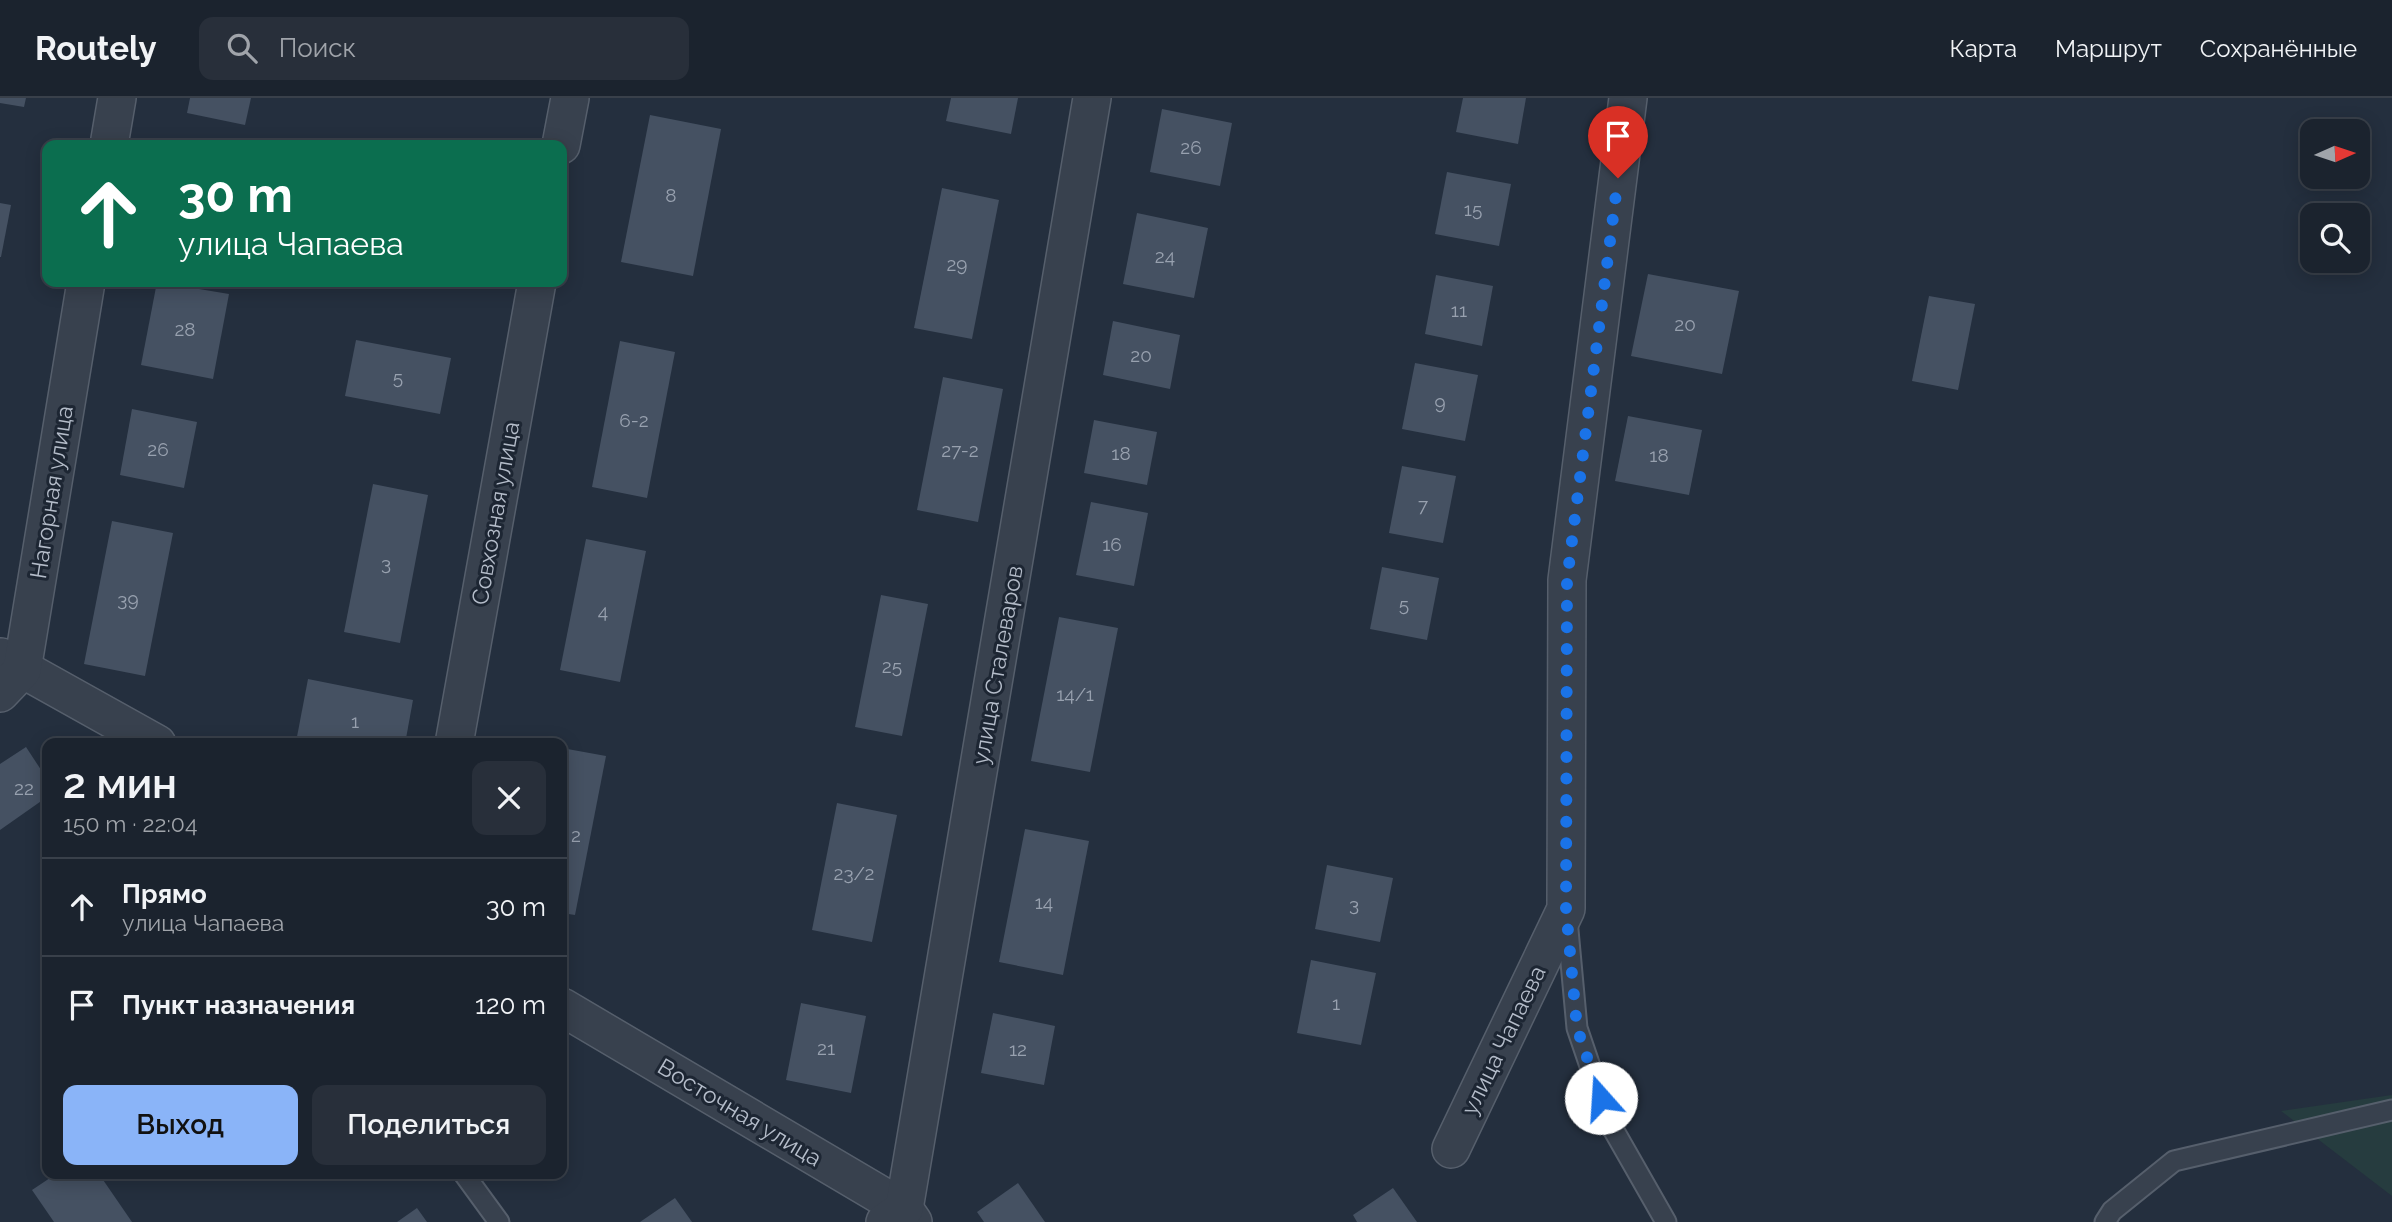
<!DOCTYPE html>
<html lang="ru">
<meta charset="utf-8">
<style>
body{margin:0;font-family:Raleway,sans-serif;background:#282f3a;color:#f1f3f6;height:100vh;display:flex;flex-direction:column;font-size:26px;white-space:nowrap}
*{box-sizing:border-box;margin:0}
p{font-size:23px;color:#a0a4aa}
.icon{flex:none;width:38px;height:38px;fill:none;stroke:currentColor;stroke-width:2;stroke-linecap:round;stroke-linejoin:round}
.map{position:relative;flex:1;overflow:hidden}
.details{position:absolute;left:42px;top:640px;width:525px;height:441px;display:flex;flex-direction:column;background:#1b232e;border-radius:14px;box-shadow:0 4px 18px #0003,0 0 0 2px #39404a}
.details>*{flex:none}
.guide{position:absolute;left:42px;top:42px;width:525px;height:147px;border-radius:14px;box-shadow:0 4px 18px #0003,0 0 0 2px #39404a;background:#0b6e4f;color:#fff;overflow:hidden}
.needle{width:46px;rotate:87deg}
.buttons{position:absolute;left:2300px;top:21px;display:grid;gap:14px}
.buttons a{display:grid;place-items:center;width:70px;height:70px;border-radius:14px;background:#1b232e;box-shadow:0 4px 18px #0003,0 0 0 2px #39404a;font-size:35px}
.pin{position:absolute;display:grid;place-items:center;width:60px;height:60px;color:#fff;margin:-72px -30px;border-radius:50% 50% 50% 0;rotate:-45deg;box-shadow:0 0 7px #0007}
.pin .icon{rotate:45deg}
.me{position:absolute;width:77px;margin:-38px;rotate:341deg;stroke-linejoin:round;filter:drop-shadow(0 0 5px #0008)}
.turn{display:flex;align-items:center;gap:24px;height:147px;padding:0 21px;font-size:32px}
.turn .icon{width:91px;height:91px;stroke-width:2.5}
.turn b{display:block;font-size:49px;line-height:60px}
.round{display:grid;place-items:center;flex:none;width:74px;height:74px;border-radius:14px;background:#282f3a}
.overview{display:flex;align-items:center;justify-content:space-between;height:119px;padding:0 21px}
h1{font-size:42px;font-weight:600;line-height:52px}
.primary-button{display:flex;gap:14px;margin-top:auto;padding:14px 21px}
.primary-button a{flex:1;height:80px;border-radius:14px;background:#8ab4f8;color:#111;font-size:28px;font-weight:600;line-height:80px;text-align:center}
.primary-button a+a{background:#282f3a;color:#f1f3f6}
ul{padding:0;list-style:none}
li{display:flex;align-items:center;gap:21px;height:98px;padding:0 21px;border-top:2px solid #39404a}
li div{flex:1}
li b{display:block;font-size:26px}
li em{font-style:normal}
header{display:flex;align-items:center;gap:42px;box-sizing:border-box;height:98px;padding:0 35px;background:#1b232e;border-bottom:2px solid #39404a}
header strong{font-size:33px}
nav{display:flex;gap:38px;margin-inline-start:auto;font-size:24px}
.search{width:490px;height:63px;background:#282f3a;display:flex;align-items:center;gap:18px;box-sizing:border-box;padding:0 24px;border-radius:14px;color:#a0a4aa;font-size:26px}
.map>svg:first-child{display:block}
</style>
<header>
<strong>Routely</strong>
<div class="search"><svg class="icon" aria-label="search" viewBox="0 0 24 24"><circle cx="10" cy="10" r="6"/><path d="M15 15l6 6"/></svg>Поиск</div>
<nav><a>Карта</a><a>Маршрут</a><a>Сохранённые</a></nav>
</header>
<div class="map">
<svg width="2392" height="1124" viewBox="0 0 2392 1124">
<rect width="100%" height="100%" fill="#242f3e"/>
<path fill="#263c3f" d="M2392 997V1098L2281 1013Z"/>
<g fill="#455162">
<path d="M0 0H26L24 9 0 5Z"/>
<path d="M190 0H251L245 27 187 15Z"/>
<path d="M951 0H1018L1011 36 946 23Z"/>
<path d="M1463 0H1526L1518 46 1456 34Z"/>
<path d="M1162 11 1232 25 1220 88 1150 74Z"/>
<path d="M650 17 721 31 693 178 621 164Z"/>
<path d="M1447 74 1511 86 1499 148 1435 136Z"/>
<path d="M942 90 999 102 972 241 914 230Z"/>
<path d="M0 105 11 107 1 159H0Z"/>
<path d="M1137 115 1208 130 1194 200 1123 186Z"/>
<path d="M1648 176 1739 193 1722 276 1631 258Z"/>
<path d="M1436 177 1493 188 1482 248 1425 236Z"/>
<path d="M157 184 229 196 213 281 141 267Z"/>
<path d="M1929 198 1975 206 1958 292 1912 283Z"/>
<path d="M1113 223 1180 237 1170 291 1103 277Z"/>
<path d="M356 242 451 260 440 316 345 298Z"/>
<path d="M620 243 675 254 647 400 592 389Z"/>
<path d="M1415 265 1478 277 1465 343 1402 331Z"/>
<path d="M943 279 1003 291 978 424 917 412Z"/>
<path d="M132 311 197 324 184 390 120 377Z"/>
<path d="M1628 318 1702 332 1689 397 1615 383Z"/>
<path d="M1094 322 1157 334 1147 387 1084 375Z"/>
<path d="M1402 368 1456 378 1443 445 1389 435Z"/>
<path d="M373 386 428 397 400 545 344 534Z"/>
<path d="M1091 404 1148 415 1134 488 1076 477Z"/>
<path d="M112 423 173 435 145 578 84 566Z"/>
<path d="M586 441 646 453 620 584 560 572Z"/>
<path d="M1382 469 1439 480 1427 542 1370 531Z"/>
<path d="M881 497 928 506 902 638 855 629Z"/>
<path d="M1059 519 1118 530 1090 674 1031 663Z"/>
<path d="M308 581 413 602 405 646 296 644Z"/>
<path d="M26 649 47 681V699L0 732V666Z"/>
<path d="M562 650 606 658 575 817 562 815Z"/>
<path d="M837 705 897 717 872 844 812 832Z"/>
<path d="M1025 731 1089 743 1063 877 999 864Z"/>
<path d="M1327 767 1393 780 1380 844 1315 831Z"/>
<path d="M1311 862 1376 875 1361 947 1297 935Z"/>
<path d="M801 905 866 918 851 995 786 982Z"/>
<path d="M993 915 1055 928 1044 987 981 975Z"/>
<path d="M56 1076H99L132 1124H54L32 1092Z"/>
<path d="M1018 1085 1045 1124H984L977 1114Z"/>
<path d="M1393 1090 1417 1124H1357L1353 1117Z"/>
<path d="M675 1100 692 1124H640Z"/>
<path d="M417 1110 427 1124H397Z"/>
</g>
<g fill="none" stroke-linecap="round" stroke-linejoin="round">
<defs>
<g id="service">
<path d="M1567 821 1577 930 1609 1024 1666 1124"/>
<path d="M464 1076 499 1124"/>
<path d="M2105 1124 2112 1113 2174 1063 2392 1012"/>
</g>
<g id="minor">
<path d="M109 47 117 0"/>
<path d="M561 47 570 0"/>
<path d="M1 559 157 646"/>
<path d="M0 595 22 572 86 184"/>
<path d="M454 646 537 184"/>
<path d="M562 909 904 1111 913 1124"/>
<path d="M1451 1051 1566 811 1567 482 1628 0"/>
<path d="M885 1124 904 1111 1092 0"/>
</g>
</defs>
<use href="#service" stroke="#565f6c" stroke-width="23"/>
<use href="#minor" stroke="#565f6c" stroke-width="40"/>
<use href="#service" stroke="#38414e" stroke-width="19"/>
<use href="#minor" stroke="#38414e" stroke-width="37"/>
</g>
<g fill="none" stroke-linecap="round" stroke-linejoin="round">
<path stroke="#1a73e8" stroke-width="12" stroke-dasharray="0 21.6" d="M1601 1000 1577 930 1566 811 1567 482 1618 80"/>
</g>
<g text-anchor="middle" dominant-baseline="central" stroke-width="6" stroke-linejoin="round" paint-order="stroke">
<g font-size="19" fill="#98a1af">
<text x="1191" y="49">26</text>
<text x="671" y="97">8</text>
<text x="1473" y="111">15</text>
<text x="1165" y="158">24</text>
<text x="957" y="166">29</text>
<text x="1459" y="212">11</text>
<text x="1685" y="226">20</text>
<text x="185" y="231">28</text>
<text x="1141" y="257">20</text>
<text x="398" y="279">5</text>
<text x="1440" y="304">9</text>
<text x="634" y="322">6-2</text>
<text x="158" y="351">26</text>
<text x="960" y="352">27-2</text>
<text x="1121" y="355">18</text>
<text x="1659" y="357">18</text>
<text x="1423" y="407">7</text>
<text x="1112" y="446">16</text>
<text x="386" y="465">3</text>
<text x="128" y="501">39</text>
<text x="1404" y="506">5</text>
<text x="603" y="513">4</text>
<text x="892" y="568">25</text>
<text x="1075" y="596">14/1</text>
<text x="355" y="623">1</text>
<text x="24" y="690">22</text>
<text x="576" y="737">2</text>
<text x="854" y="775">23/2</text>
<text x="1044" y="804">14</text>
<text x="1354" y="806">3</text>
<text x="1336" y="905">1</text>
<text x="826" y="950">21</text>
<text x="1018" y="951">12</text>
</g>
<g font-size="23" fill="#b4bcc9" stroke="#1d2633">
<text transform="translate(51 394) rotate(-81)">Нагорная улица</text>
<text transform="translate(495 415) rotate(-80)">Совхозная улица</text>
<text transform="translate(997 567) rotate(-80)">улица Сталеваров</text>
<text transform="translate(1503 942) rotate(-64)">улица Чапаева</text>
<text transform="translate(740 1014) rotate(31)">Восточная улица</text>
</g>
</g>
</svg>
<div class="buttons">
<a><svg class="needle" viewBox="-14 -14 28 28"><path d="M0-13l5 13h-10z" fill="#e53935"/><path d="M0 13l5-13h-10z" fill="#a0a4aa"/></svg></a>
<a><svg class="icon" aria-label="search" viewBox="0 0 24 24"><circle cx="10" cy="10" r="6"/><path d="M15 15l6 6"/></svg></a>
</div>
<div class="pin" style="left:1618px;top:80px;background:#d93025"><svg class="icon" aria-label="arrive" viewBox="0 0 24 24"><path d="M6 21V4h12l-3 4 3 4H6"/></svg></div>
<svg class="me" style="left:1601px;top:1000px" viewBox="-20 -20 40 40"><circle r="19" fill="#fff"/><path d="M0-13L10 11 0 6-10 11z" fill="#1a73e8"/></svg>
<div class="guide">
<div class="turn"><svg class="icon" aria-label="ahead" viewBox="0 0 24 24"><path d="M12 20V5M6 11l6-6 6 6"/></svg><div><b>30 m</b>улица Чапаева</div></div>
</div>
<section class="details">
<div class="overview"><div><h1>2 мин</h1><p>150 m · 22:04</p></div><a class="round"><svg class="icon" aria-label="close" viewBox="0 0 24 24"><path d="M6 6l12 12M18 6L6 18"/></svg></a></div>
<ul>
<li><svg class="icon" aria-label="ahead" viewBox="0 0 24 24"><path d="M12 20V5M6 11l6-6 6 6"/></svg><div><b>Прямо</b><p>улица Чапаева</p></div><em>30 m</em></li>
<li><svg class="icon" aria-label="arrive" viewBox="0 0 24 24"><path d="M6 21V4h12l-3 4 3 4H6"/></svg><div><b>Пункт назначения</b></div><em>120 m</em></li>
</ul>
<div class="primary-button"><a>Выход</a><a>Поделиться</a></div>
</section>
</div>
